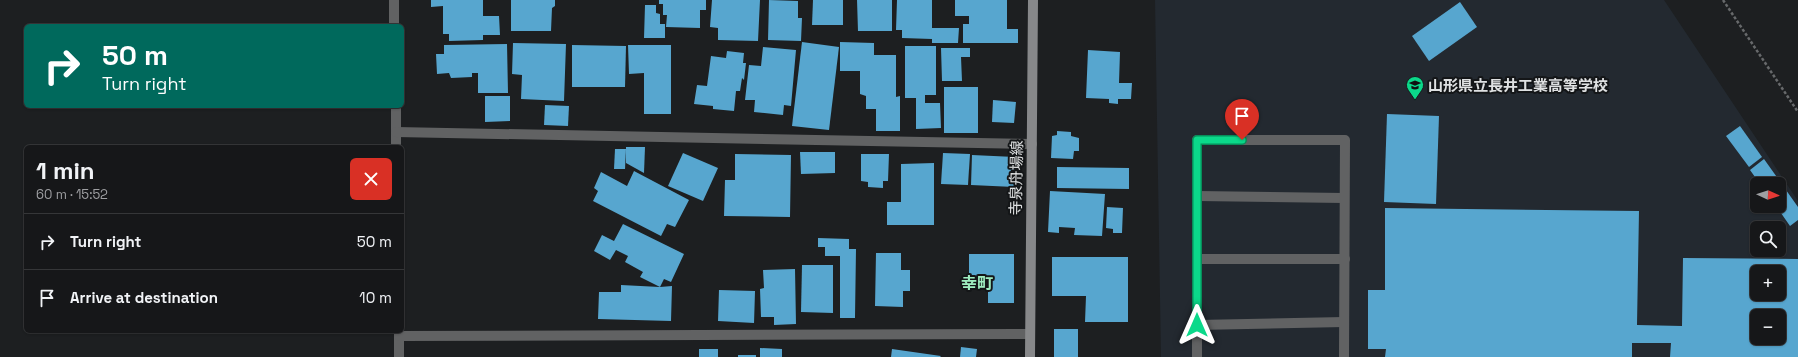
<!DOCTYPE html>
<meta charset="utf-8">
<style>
body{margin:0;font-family:"Space Grotesk","Noto Sans JP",sans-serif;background:#232426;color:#f1f3f6;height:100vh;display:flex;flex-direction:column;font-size:15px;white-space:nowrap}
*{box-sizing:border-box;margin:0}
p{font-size:13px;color:#9e9fa2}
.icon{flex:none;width:22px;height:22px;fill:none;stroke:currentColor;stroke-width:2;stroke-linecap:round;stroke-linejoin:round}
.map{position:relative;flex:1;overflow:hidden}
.sheet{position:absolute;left:24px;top:145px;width:380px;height:188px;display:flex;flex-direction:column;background:#161719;border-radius:6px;box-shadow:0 1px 3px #0004,0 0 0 1px #353638}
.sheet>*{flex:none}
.hud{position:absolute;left:24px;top:24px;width:380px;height:84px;border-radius:6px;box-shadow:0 1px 3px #0004,0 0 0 1px #353638;background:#00695c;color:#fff;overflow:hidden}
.needle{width:26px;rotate:93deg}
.buttons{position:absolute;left:1750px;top:177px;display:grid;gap:8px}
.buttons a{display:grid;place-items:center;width:36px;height:36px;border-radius:6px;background:#161719;box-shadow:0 1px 3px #0004,0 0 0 1px #353638;font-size:20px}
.pin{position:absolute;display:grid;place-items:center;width:34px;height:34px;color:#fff;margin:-41px -17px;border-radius:50% 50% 50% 0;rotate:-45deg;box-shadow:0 0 4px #0007}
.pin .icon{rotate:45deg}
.me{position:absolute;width:44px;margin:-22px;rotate:0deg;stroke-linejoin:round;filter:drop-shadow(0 0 3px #0008)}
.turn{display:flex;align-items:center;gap:14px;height:84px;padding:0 12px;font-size:18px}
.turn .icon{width:52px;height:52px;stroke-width:2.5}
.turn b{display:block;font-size:28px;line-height:34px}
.round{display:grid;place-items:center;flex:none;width:42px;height:42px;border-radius:6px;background:#232426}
.overview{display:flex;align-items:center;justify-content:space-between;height:68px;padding:0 12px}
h1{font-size:24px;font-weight:800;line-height:30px}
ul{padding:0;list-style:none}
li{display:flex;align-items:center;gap:12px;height:56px;padding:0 12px;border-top:1px solid #353638}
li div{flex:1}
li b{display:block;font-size:15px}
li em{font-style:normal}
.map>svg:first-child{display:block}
</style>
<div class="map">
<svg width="1798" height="357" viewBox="0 0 1798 357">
<rect width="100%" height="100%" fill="#1d1f21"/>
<path fill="#232930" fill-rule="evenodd" d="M1155 0H1664L1798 201V357H1161ZM1757 184H1779V206H1757ZM1757 228H1779V250H1757ZM1757 272H1779V294H1757ZM1757 316H1779V338H1757Z"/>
<g fill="#57a6cf" fill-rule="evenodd">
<path d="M431 0H483V16H499L500 35H483V40L449 41V34H443V6L431 7Z"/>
<path d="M511 0H555V6L552 8 551 31H511Z"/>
<path d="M659 0H706V10H700V28L666 27 667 15H663V4H659Z"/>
<path d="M712 0H760L758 41 718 40V28L710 27Z"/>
<path d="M769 0 798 1V18H802L801 41 768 40Z"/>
<path d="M813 0H843V25H812Z"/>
<path d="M857 0H892V31H858Z"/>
<path d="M897 0H932V28H959L958 43H932V39L902 38V30H896Z"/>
<path d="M955 0H1007V29H1018V43H963V24H969V16H955Z"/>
<path d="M1460 2 1477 27 1429 61 1412 36Z"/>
<path d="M645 5H656V13L660 14V24H665V38H644Z"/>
<path d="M802 42 839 47 829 130 792 126Z"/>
<path d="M840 42 874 43V55H896V97L900 96V131H876V109H866V96L860 94V71H840Z"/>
<path d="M513 43 566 44 564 101 521 99 522 75 512 74Z"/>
<path d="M507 44 508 93H478V73H472V77L451 78 449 73 437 74 436 54H444V45Z"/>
<path d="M572 45 626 46 625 87H572Z"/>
<path d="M628 45H671V114H644V73L629 74Z"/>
<path d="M905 46H936V95H925V103H940L941 128 916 129V98H905Z"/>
<path d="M763 47 796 50 791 106 784 105 783 115 754 112 755 100H745L749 65 761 66Z"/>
<path d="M941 48H970V57H961L962 81H942Z"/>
<path d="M1088 50 1120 52 1119 83H1132L1131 99H1118V104L1109 103V99L1086 98Z"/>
<path d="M727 51 744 53 743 63H746L744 80 742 78 740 91H736L734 111 713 109V106L694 104 697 85 707 86 711 56 726 58Z"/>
<rect x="944" y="87" width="34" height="46"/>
<path d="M485 96H510V121L485 122Z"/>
<path d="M993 100 1016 102 1014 123 992 122Z"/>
<path d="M545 105 569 106 568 126 544 125Z"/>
<path d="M1387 114 1439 116 1436 204 1384 202Z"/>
<path d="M1740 126 1762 157 1749 167 1726 136Z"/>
<path d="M1057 131 1071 132V136L1079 138V151H1074L1073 159 1051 158 1052 136 1057 135Z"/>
<path d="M626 147H645L644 173 626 163Z"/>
<path d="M615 149H626L625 169H614Z"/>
<path d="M800 152H835V173L801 174Z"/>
<path d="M683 153 718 168 703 201 668 186Z"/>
<path d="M943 153 970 154 968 185 941 184Z"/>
<path d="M735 154 791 155 790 217 724 216 725 180H735Z"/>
<path d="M861 154H889L888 181H883V188L868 187V182L861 181Z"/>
<path d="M972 155 1015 157 1014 187 971 185Z"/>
<path d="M1764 159 1798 207V220L1790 226 1776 206H1779V184H1760L1750 170Z"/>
<path d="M934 163V225H887V202H901V164Z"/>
<path d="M1057 167 1129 168V189L1057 188Z"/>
<path d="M634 171 689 200 675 227 667 224 661 236 593 201 598 191 594 188 601 172 627 186Z"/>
<path d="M1050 191 1105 194 1102 236 1074 235 1075 228 1059 227V233L1048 232Z"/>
<path d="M1107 207 1123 208 1122 233H1113V229L1106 228Z"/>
<path d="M1385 208 1639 211 1637 325 1682 326 1683 258 1798 259V357H1670L1671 343H1632V357H1385L1386 349H1368V290H1385ZM1757 272H1779V294H1757ZM1757 316H1779V338H1757Z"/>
<path d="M623 224 684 254 671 282 664 279 660 287 640 277 643 272 625 262 628 256 616 250 610 260 594 251 602 235 614 241Z"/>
<path d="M818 238 849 239V249H856L855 318H840V256H825V247H818Z"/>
<path d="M876 253H901V270H910V291H903V307L875 306Z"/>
<path d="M969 254H1014V303H988V285H969Z"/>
<path d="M1052 257H1128V322H1085L1086 296H1052Z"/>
<path d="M802 265H833V313L801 312Z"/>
<path d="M795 269 796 324 774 325V317H761L760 289 764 288 763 270Z"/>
<path d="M621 285 660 287 672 286 671 321 598 319 599 292H621Z"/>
<path d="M719 290 755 291 754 323 718 321Z"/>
<rect x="1054" y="329" width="24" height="28"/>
<path d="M961 347 977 349 976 357H960Z"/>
<path d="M760 348 782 349V357H760Z"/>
<rect x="699" y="349" width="19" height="8"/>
<path d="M892 349 941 356 940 357H891Z"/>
<rect x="738" y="355" width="18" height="2"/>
</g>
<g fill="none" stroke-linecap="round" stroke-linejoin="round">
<path stroke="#67696b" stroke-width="2.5" stroke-dasharray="3 2" stroke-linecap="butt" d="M1723 0 1798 112"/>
<g stroke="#616263" stroke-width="10">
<path d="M1197 196 1344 198"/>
<path d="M1197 259H1345"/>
<path d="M1197 325 1344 322"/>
<path d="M1197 357V140H1345L1344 357"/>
</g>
<g stroke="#616263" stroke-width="10">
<path d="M394 0V26"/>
<path d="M396 106V147"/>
<path d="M396 132 1032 144"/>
<path d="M399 331V357"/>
<path d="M399 336 1030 334"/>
</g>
<path stroke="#87888a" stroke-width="10" d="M1030 357 1033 0"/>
</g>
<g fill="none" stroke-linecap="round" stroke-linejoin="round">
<defs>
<path id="route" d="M1197 325V140H1242"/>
</defs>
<use href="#route" stroke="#078d5a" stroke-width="10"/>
<use href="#route" stroke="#0bd98a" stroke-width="7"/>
</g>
<defs>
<symbol id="school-pin" viewBox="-11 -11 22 30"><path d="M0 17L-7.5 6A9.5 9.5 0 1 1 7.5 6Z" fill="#0bd98a" stroke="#141618"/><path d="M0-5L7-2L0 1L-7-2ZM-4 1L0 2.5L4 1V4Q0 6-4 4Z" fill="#111"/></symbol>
</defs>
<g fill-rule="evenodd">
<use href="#school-pin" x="1405" y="75" width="20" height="27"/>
</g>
<g text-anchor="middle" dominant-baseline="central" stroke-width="4" stroke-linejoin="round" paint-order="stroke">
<g font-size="15" font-weight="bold" fill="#dfe1e2" stroke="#141618" text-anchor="start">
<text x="1428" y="85">山形県立長井工業高等学校</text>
</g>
<g font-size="15" fill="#dfe1e2" stroke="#141618">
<text transform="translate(1016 178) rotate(-89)">寺泉舟場線</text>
</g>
<g font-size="16" font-weight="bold" fill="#9fedc0" stroke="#141618">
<text x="977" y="283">幸町</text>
</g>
</g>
</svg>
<div class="buttons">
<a><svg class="needle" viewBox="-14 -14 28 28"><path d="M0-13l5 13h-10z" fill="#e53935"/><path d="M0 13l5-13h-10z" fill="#9e9fa2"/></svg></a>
<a><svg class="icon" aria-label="search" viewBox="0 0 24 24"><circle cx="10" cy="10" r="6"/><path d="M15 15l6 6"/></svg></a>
<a>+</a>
<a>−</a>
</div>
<div class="pin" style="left:1242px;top:140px;background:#d93025"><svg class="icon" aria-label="arrive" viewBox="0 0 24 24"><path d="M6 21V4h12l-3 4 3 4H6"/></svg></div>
<svg class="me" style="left:1197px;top:325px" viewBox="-20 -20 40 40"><path d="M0-17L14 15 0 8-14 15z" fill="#0bd98a" stroke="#fff" stroke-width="4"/></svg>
<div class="hud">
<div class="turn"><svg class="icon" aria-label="right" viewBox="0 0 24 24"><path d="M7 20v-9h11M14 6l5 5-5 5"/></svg><div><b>50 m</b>Turn right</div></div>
</div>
<section class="sheet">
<div class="overview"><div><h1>1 min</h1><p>60 m · 15:52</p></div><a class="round" style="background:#d93025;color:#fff"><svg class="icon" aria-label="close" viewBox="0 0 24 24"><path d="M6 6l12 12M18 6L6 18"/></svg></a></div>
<ul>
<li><svg class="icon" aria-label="right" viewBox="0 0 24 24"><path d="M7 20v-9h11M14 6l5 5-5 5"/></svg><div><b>Turn right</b></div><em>50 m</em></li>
<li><svg class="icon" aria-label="arrive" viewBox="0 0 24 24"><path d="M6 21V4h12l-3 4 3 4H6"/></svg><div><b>Arrive at destination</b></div><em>10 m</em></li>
</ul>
</section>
</div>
